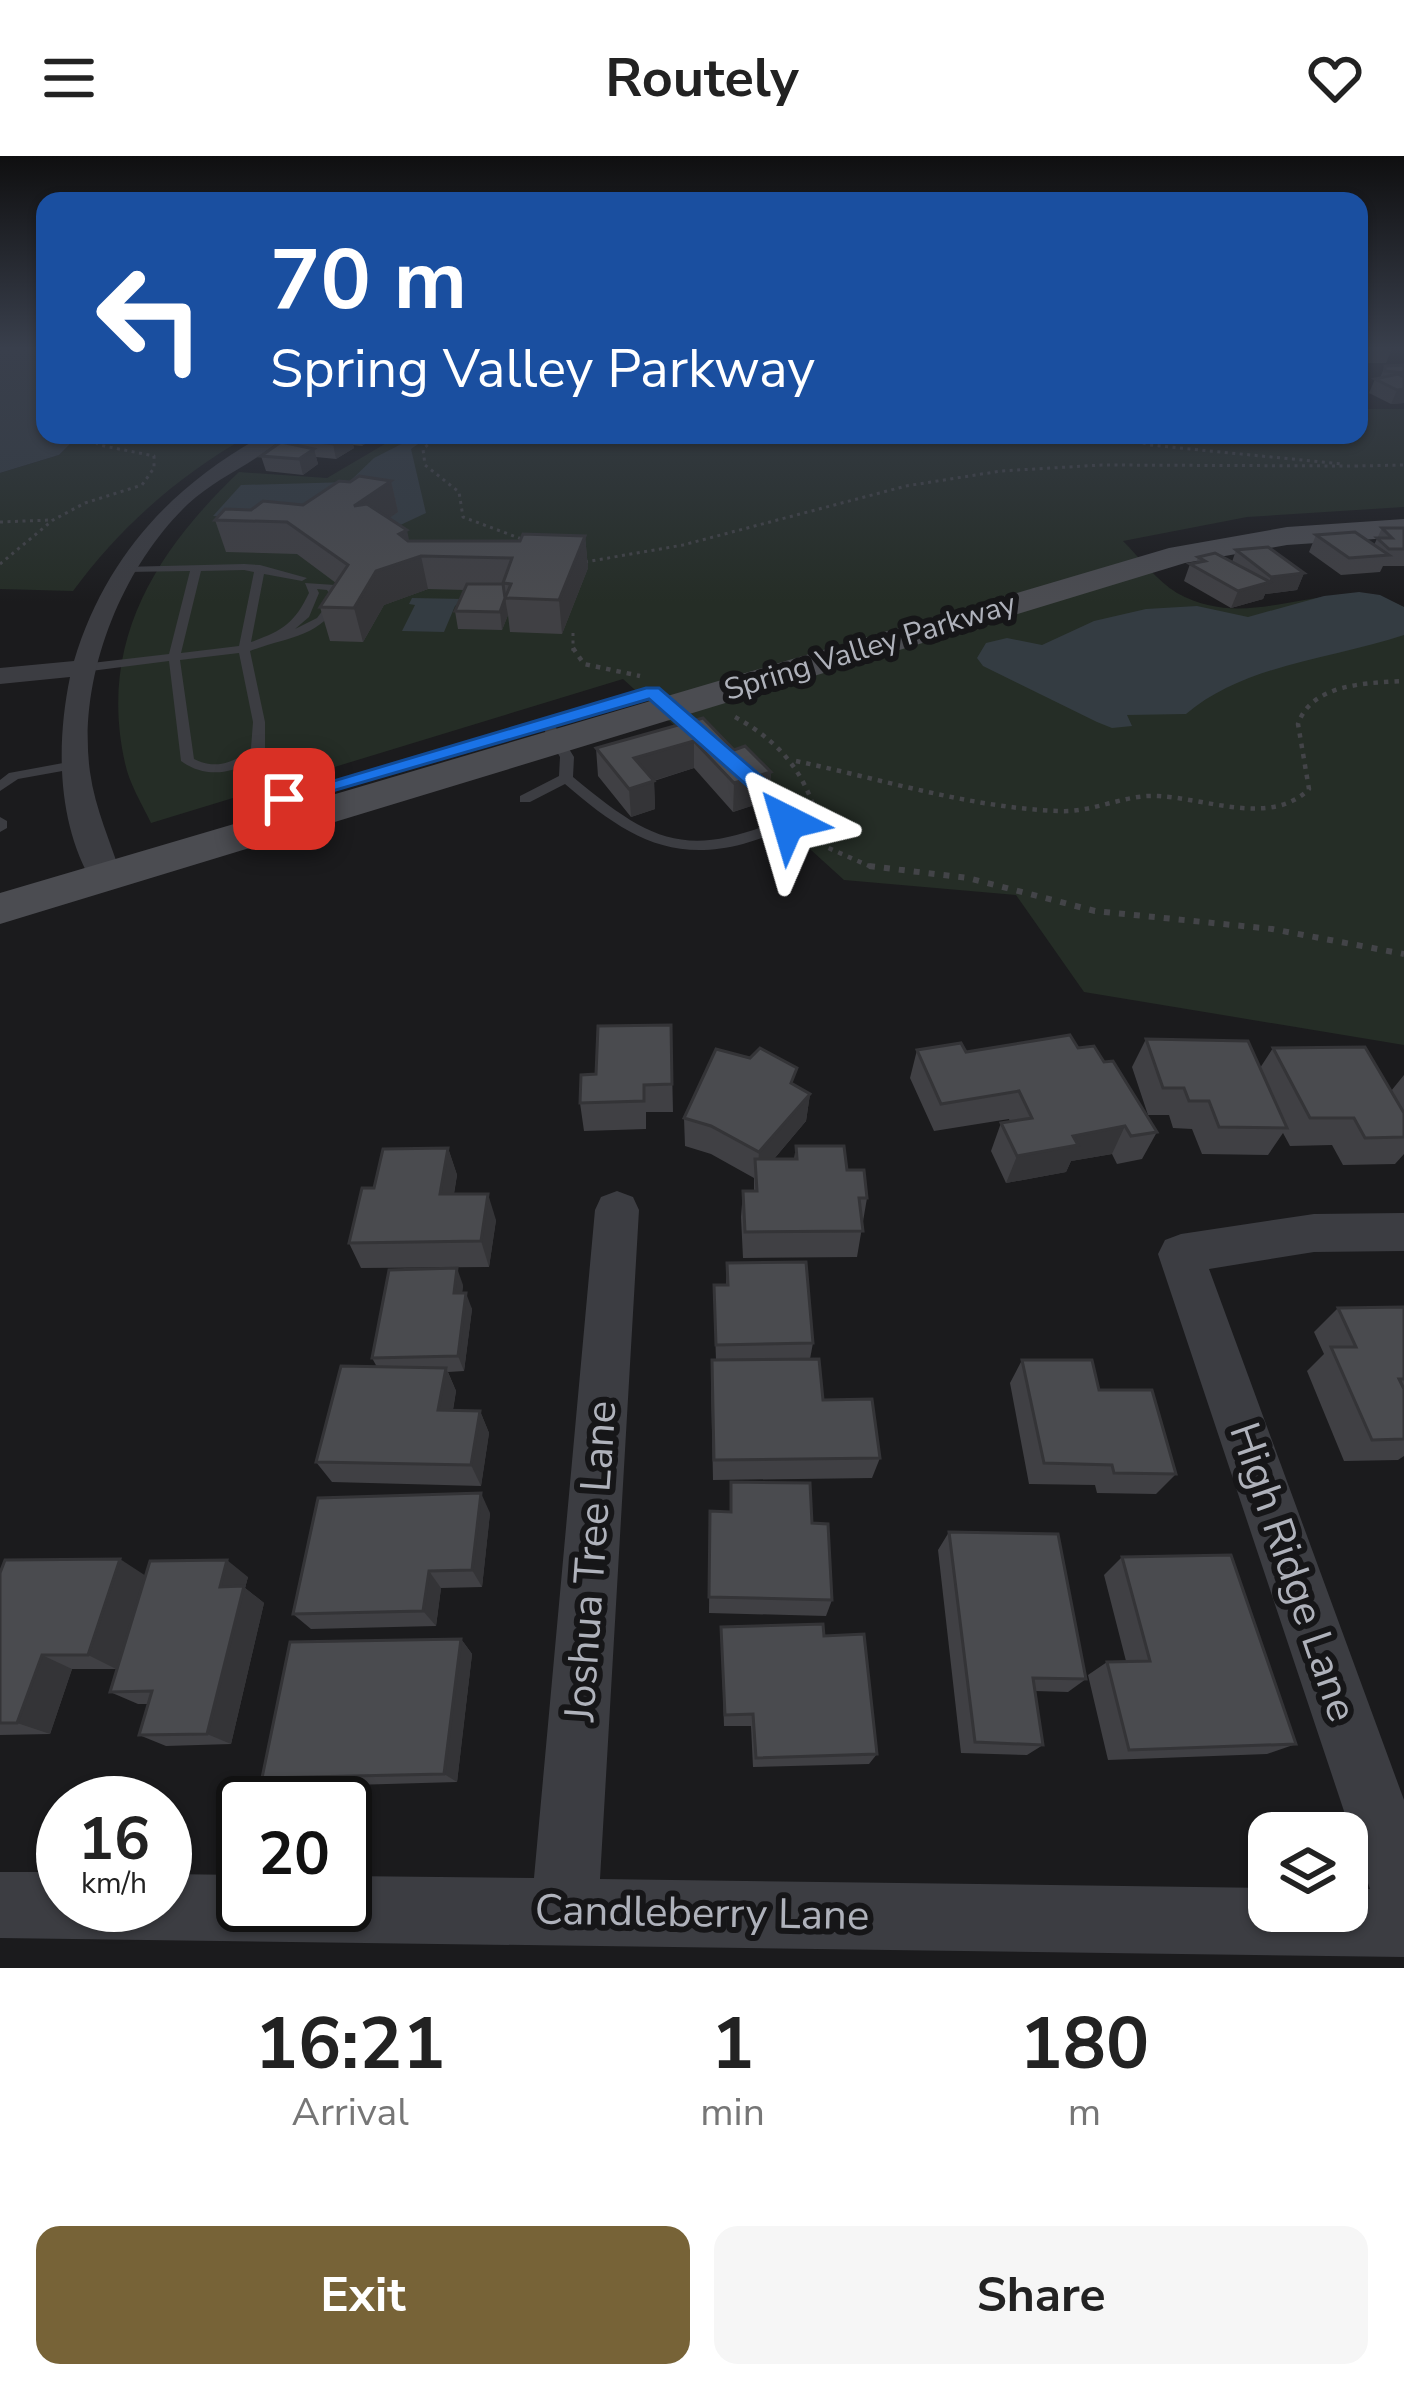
<!DOCTYPE html>
<style>
body{margin:0;font-family:"Nunito Sans",sans-serif;background:#f6f6f6;color:#222;height:100vh;display:flex;flex-direction:column;font-size:45px;white-space:nowrap}
*{box-sizing:border-box;margin:0}
p{font-size:39px;color:#767676}
.icon{flex:none;width:66px;height:66px;fill:none;stroke:currentColor;stroke-width:2;stroke-linecap:round;stroke-linejoin:round}
.map{position:relative;height:1812px;overflow:hidden}
.sheet{display:flex;flex-direction:column;background:#fff;flex:1}
.sheet>*{flex:none}
.hud{position:absolute;left:36px;top:36px;width:1332px;height:252px;border-radius:24px;box-shadow:0 3px 9px #0004;background:#1a4fa0;color:#fff;overflow:hidden}
.fabs{position:absolute;left:1248px;top:1656px;display:grid;gap:24px}
.fabs a{display:grid;place-items:center;width:120px;height:120px;border-radius:24px;background:#fff;box-shadow:0 3px 9px #0004;font-size:60px}
.speed{position:absolute;left:36px;top:1620px;display:flex;gap:24px;font-size:60px;font-weight:700;text-align:center}
.speed>*{display:grid;place-content:center;width:156px;height:156px;border-radius:50%;background:#fff;box-shadow:0 3px 9px #0004;line-height:1}
.speed small{font-size:30px;font-weight:400}
.speed .limit{border:6px solid #111;border-radius:18px;background:#fff;color:#111}
.pin{position:absolute;display:grid;place-items:center;width:102px;height:102px;color:#fff;margin:-51px;border-radius:24px;box-shadow:0 6px 18px #0006}
.me{position:absolute;width:132px;margin:-66px;rotate:320deg;stroke-linejoin:round;filter:drop-shadow(0 0 9px #0008)}
.turn{display:flex;align-items:center;gap:42px;height:252px;padding:0 36px;font-size:54px}
.turn .icon{width:156px;height:156px;stroke-width:2.5}
.turn b{display:block;font-size:84px;line-height:102px}
.eta{display:flex;justify-content:space-evenly;align-items:center;height:204px;text-align:center}
.eta b{font-size:72px;font-weight:700;line-height:84px}
.primary-button{display:flex;gap:24px;margin-top:auto;padding:24px 36px}
.primary-button a{flex:1;height:138px;border-radius:24px;background:#776337;color:#fff;font-size:48px;font-weight:700;line-height:138px;text-align:center}
.primary-button a+a{background:#f6f6f6;color:#222}
header{display:flex;justify-content:space-between;align-items:center;height:156px;padding:0 36px;background:#fff;font-size:54px;font-weight:700}
.map>svg:first-child{display:block}
</style>
<header><svg class="icon" aria-label="menu" viewBox="0 0 24 24"><path d="M4 6h16M4 12h16M4 18h16"/></svg>Routely<svg class="icon" aria-label="heart" viewBox="0 0 24 24"><path d="M12 20l-8-8c-3-5 5-10 8-4 3-6 11-1 8 4z"/></svg></header>
<div class="map">
<svg width="1404" height="1812" viewBox="0 0 1404 1812">
<rect width="100%" height="100%" fill="#1b1b1d"/>
<g fill="#252d26">
<path d="M1359 253H1404V351L1247 361 1123 385C1139 401 1157 425 1177 437 1256 481 1327 413 1404 451V889L1084 836 1016 739 844 724 623 523 151 667C142 648 129 627 125 607 98 487 155 396 239 316L327 322 400 279H1359Z"/>
<path d="M79 279H250C179 319 121 370 73 435L0 433V317L59 299Z"/>
</g>
<g fill="#343c42">
<path d="M0 192H45V279H79L59 299 0 317Z"/>
<path d="M419 279H431L411 293 426 357 394 372 213 360 241 329 349 326 374 302Z"/>
<path d="M1359 436 1380 439 1404 451V479C1332 503 1245 508 1186 558L1127 559 1132 570 1112 572 1097 566 983 510 977 502 986 487 1007 482 1042 489 1094 465 1146 453 1197 450 1248 461 1324 440Z"/>
<path d="M412 442 464 443 455 450 444 476 402 475 415 449 409 448Z"/>
</g>
<g fill="none" stroke-linecap="round" stroke-linejoin="round">
<g stroke="#434448" stroke-width="3" stroke-dasharray="3 4.5" stroke-linecap="butt">
<path d="M439 279 423 293 425 309 459 336 463 361 527 385"/>
<path d="M1114 279 1150 289 1342 308"/>
<path d="M1355 310 1404 309"/>
<path d="M0 366 50 364"/>
<path d="M585 406 683 389 906 330 1001 315 1102 309 1355 310"/>
<path d="M0 408 53 364 85 347 142 329 154 312V300L99 289 94 285 97 279"/>
<path d="M573 477V495"/>
</g>
<g stroke="#434448" stroke-width="4.5" stroke-dasharray="4.5 6" stroke-linecap="butt">
<path d="M573 492 584 508 640 520"/>
<path d="M735 561C791 592 812 629 824 690L876 713"/>
<path d="M796 605C881 623 971 652 1059 655 1092 657 1125 638 1158 640 1205 642 1271 671 1309 633L1298 568C1312 527 1368 527 1404 525"/>
</g>
<path stroke="#434448" stroke-width="6" stroke-dasharray="6 9" stroke-linecap="butt" d="M869 710 968 722 1095 755 1272 773 1404 798"/>
<g fill="#3c3d42" fill-rule="evenodd">
<path d="M244 408 260 409 307 422 302 425 264 418 251 486C282 475 294 468 309 437L305 427 335 429 342 442C321 482 289 480 250 495L265 566V593C243 617 208 625 181 605L169 505 83 516 77 512 83 508 169 498 190 415 126 416 121 413 122 411ZM244 414 254 416 239 490 181 497 201 415ZM317 433 327 434 332 442 317 462 295 473 309 461 319 437ZM239 497 253 566 251 592C235 607 215 614 194 603L180 504Z"/>
<path d="M649 533H657L709 577V583H699L649 539Z"/>
<path d="M545 561 550 562 574 601 573 621C649 684 684 704 780 664L772 648 744 622 751 618 783 643 795 666C781 676 761 683 743 688 667 708 621 676 565 628L530 646H520V640L559 620 560 601 539 565Z"/>
<path d="M74 605 81 609 79 612 18 623 0 635V624L9 617Z"/>
<path d="M0 661 7 665V672L0 676Z"/>
</g>
<g fill="#3c3d42" fill-rule="evenodd">
<path d="M264 279H286C258 306 218 320 188 348 121 412 77 523 90 616 95 653 111 687 122 722L118 729H94C57 669 56 589 70 521L0 528V512L74 505C105 402 171 330 264 279Z"/>
<path d="M617 1035 633 1041 639 1054 600 1723 1269 1732V1755H1347V1733H1370L1158 1098 1165 1084 1181 1078 1314 1058 1404 1057V1095L1314 1096 1209 1113 1404 1644V1801L0 1782V1716H63V1749H165V1718L243 1719V1749H345V1720L534 1722 595 1054 601 1041Z"/>
</g>
<path fill="#4b4c51" fill-rule="evenodd" d="M1404 363V381L1287 389 1185 407 0 768V737L1169 392 1287 371Z"/>
</g>
<g fill="#404044">
<path d="M1359 192 1392 193 1386 207H1359Z"/>
<path d="M1404 209V247L1391 248 1369 237 1375 223 1380 222 1385 210Z"/>
<path d="M300 279H377L362 290 353 289 354 292 336 303 316 301 318 308 303 319 266 315 261 300 295 289 293 283Z"/>
<path d="M391 325 398 356 389 362 410 385H520L585 380 588 412 562 478 510 476 508 459 502 474 458 473 455 455 465 434 428 433 384 449 363 486 330 485 320 451 336 427 297 398 226 396 215 364 251 354 303 349 350 326Z"/>
<path d="M1382 372H1404V410H1383L1380 416 1341 419 1309 396 1316 379 1374 389Z"/>
<path d="M1236 394 1304 417 1297 434 1265 438 1263 443 1231 452 1184 425 1190 408 1196 407 1198 401 1232 406Z"/>
<path d="M703 562 734 594 771 616 769 644 733 656 694 612 654 625 655 653 631 661 598 620 596 592Z"/>
<path d="M671 869 673 956H646V973L584 975 580 947 596 918Z"/>
<path d="M1146 883 1260 912 1273 892 1391 935 1404 919V998L1395 1008 1343 1009 1332 989 1290 990 1283 977 1268 999 1202 998 1192 973 1173 972 1169 959H1148L1132 911Z"/>
<path d="M1078 892 1104 906 1157 976 1142 1003 1117 1008 1112 998 1071 1005 1066 1016 1006 1027 991 995 1001 967 1010 966 1009 963 934 975 910 922 917 894 966 896Z"/>
<path d="M795 930 810 938 806 965 774 1003H794L796 990 847 1014 867 1042 857 1101 743 1102 741 1061 743 1035H754V1022L711 998 685 990 684 962Z"/>
<path d="M448 992 457 1019 454 1038 496 1064 489 1111 361 1112 349 1087 374 1032Z"/>
<path d="M727 1107 813 1187 810 1203 823 1244 880 1302 872 1322 713 1324 711 1227 716 1204 714 1146 726 1129Z"/>
<path d="M463 1129 462 1137 472 1153 464 1215 448 1216 456 1235 453 1254 480 1255 489 1277 481 1330 332 1326 316 1306 377 1211 372 1202Z"/>
<path d="M1404 1151V1300L1398 1304 1344 1305 1307 1215 1324 1198 1314 1176 1338 1152Z"/>
<path d="M1022 1204 1099 1234 1176 1318 1156 1338 1097 1337 1095 1329 1029 1328 1010 1227Z"/>
<path d="M731 1326 812 1367 832 1444 826 1460 709 1457 710 1355 730 1356Z"/>
<path d="M490 1357 482 1431 441 1432 436 1470 311 1473 293 1458Z"/>
<path d="M949 1376 1086 1523 1068 1536 1035 1535 1043 1589 1027 1599 961 1597 938 1394Z"/>
<path d="M1122 1401 1296 1588 1267 1598 1108 1604 1088 1519 1107 1506 1126 1505 1104 1419Z"/>
<path d="M0 1417 248 1421 245 1432 264 1447 231 1588 166 1590 139 1579 148 1548H138L110 1536 116 1513H72L50 1578 0 1579Z"/>
<path d="M721 1471 824 1480 877 1598 869 1608 753 1611 751 1570H724Z"/>
<path d="M461 1483 472 1498 457 1626 283 1631 262 1622Z"/>
</g>
<g fill="#343437">
<path d="M1404 233V247L1391 248 1397 234Z"/>
<path d="M347 279H351L354 292 336 303 333 288Z"/>
<path d="M360 279H377L362 290Z"/>
<path d="M314 293 318 308 303 319 299 303Z"/>
<path d="M391 325 398 356 361 382 354 350Z"/>
<path d="M407 374 413 403 421 400 428 433 384 449 363 486 354 452 399 378Z"/>
<path d="M585 380 588 412 562 478 559 444Z"/>
<path d="M1304 417 1297 434 1265 438 1263 443 1231 452 1238 435 1269 426 1271 421Z"/>
<path d="M505 442 508 459 502 474 500 456Z"/>
<path d="M694 585V612L636 630 634 602Z"/>
<path d="M771 616 769 644 733 656 734 627Z"/>
<path d="M654 625 655 653 631 661 629 633Z"/>
<path d="M810 938 806 965 757 1023 759 996Z"/>
<path d="M1125 970 1112 998 1071 1005 1066 1016 1006 1027 1017 1000 1073 980Z"/>
<path d="M448 992 457 1019 449 1065 440 1038Z"/>
<path d="M488 1038 496 1064 489 1111 481 1085Z"/>
<path d="M457 1112 463 1129 460 1153 454 1137Z"/>
<path d="M466 1137 472 1153 464 1215 458 1200Z"/>
<path d="M446 1212 456 1235 449 1276 438 1254Z"/>
<path d="M480 1255 489 1277 481 1330 471 1309Z"/>
<path d="M481 1337 490 1357 482 1431 472 1414Z"/>
<path d="M120 1403 146 1420 116 1513 88 1499Z"/>
<path d="M227 1404 248 1421 245 1432 264 1447 231 1588 207 1578 220 1431Z"/>
<path d="M429 1415 441 1432 436 1470 423 1455Z"/>
<path d="M461 1483 472 1498 457 1626 444 1618Z"/>
<path d="M42 1499 72 1513 50 1578 17 1567Z"/>
</g>
<g fill="#4a4b4f" stroke="#343437" stroke-width="3">
<path d="M1404 209V217L1385 215V210Z"/>
<path d="M1398 218 1404 221V233L1397 234 1375 223Z"/>
<path d="M300 279H347L333 288 293 283Z"/>
<path d="M281 286 314 293 299 303 261 300Z"/>
<path d="M359 320 391 325 354 350 367 348 407 374 399 378 408 385H520L523 378 585 380 559 444 505 442 511 428 503 427 512 402 421 400 376 415 354 452 320 451 348 409 287 366 215 364 225 353 251 354 263 345 303 349 339 325 350 326Z"/>
<path d="M1382 372H1404V393H1389L1377 382H1392Z"/>
<path d="M1355 376 1389 399 1349 402 1316 379Z"/>
<path d="M1268 391 1304 417 1271 421 1236 394Z"/>
<path d="M1215 397 1270 426 1238 435 1190 408 1205 405 1198 401Z"/>
<path d="M467 428H503L505 442 500 456 455 455Z"/>
<path d="M703 562 734 594 745 590 771 616 734 627 694 585 634 602 654 625 629 633 596 592Z"/>
<path d="M671 869 672 928 644 929V945L580 947 581 919 596 918 598 870Z"/>
<path d="M1070 879 1078 892 1094 890 1104 906 1113 905 1157 976 1131 980 1125 970 1073 980 1078 989 1017 1000 1001 967 1032 962 1019 935 941 948 917 894 961 887 966 896Z"/>
<path d="M1146 883 1248 885 1287 972 1219 971 1209 945H1189L1184 932H1163Z"/>
<path d="M1365 891 1404 957V981L1365 982 1354 962H1310L1273 892Z"/>
<path d="M760 892 797 912 791 927 810 938 759 996 711 970 684 962 716 893 750 902Z"/>
<path d="M796 990H844L847 1014H864L867 1042H859L863 1075 745 1076 743 1035H757L755 1003H797Z"/>
<path d="M448 992 440 1038H488L481 1085 349 1087 362 1032H374L383 993Z"/>
<path d="M806 1106 813 1187 716 1189 714 1129H728L727 1107Z"/>
<path d="M457 1112 454 1137H466L458 1200 372 1202 389 1114Z"/>
<path d="M1404 1151V1223H1399L1404 1233V1283L1372 1284 1331 1191H1356L1338 1152Z"/>
<path d="M819 1203 823 1244 872 1243 880 1302 714 1304 712 1204Z"/>
<path d="M1022 1204H1092L1099 1234H1152L1176 1318 1114 1317 1112 1309 1044 1307Z"/>
<path d="M341 1210 446 1212 438 1254 480 1255 471 1309 316 1306Z"/>
<path d="M731 1326 810 1327 812 1367 828 1368 832 1444 709 1441 710 1355 731 1356Z"/>
<path d="M481 1337 472 1414 429 1415 423 1455 293 1458 318 1342Z"/>
<path d="M949 1376 1058 1378 1086 1523 1033 1522 1043 1589 975 1586Z"/>
<path d="M1231 1399 1296 1588 1129 1594 1107 1506 1150 1505 1122 1401Z"/>
<path d="M120 1403 88 1499H42L17 1567H0V1417L5 1404Z"/>
<path d="M227 1404 220 1431 244 1430 207 1578 139 1579 152 1535 110 1536 150 1405Z"/>
<path d="M823 1468 824 1480 864 1478 877 1598 756 1602 753 1558 725 1559 721 1471Z"/>
<path d="M461 1483 444 1618 262 1622 290 1486Z"/>
</g>
<linearGradient id="sky" x2="0" y2="1"><stop stop-color="#0f0f10"/><stop offset="0.43" stop-color="#393f4c"/><stop offset="1" stop-color="#393f4c" stop-opacity="0"/></linearGradient>
<rect width="1404" height="446" fill="url(#sky)"/>
<path fill="#1a73e8" stroke="#114b97" stroke-width="3" d="M646 532H659L785 641 799 666 795 670H780L769 649 649 543 291 647H276L273 643Z"/>
<g text-anchor="middle" dominant-baseline="central" stroke-width="12" stroke-linejoin="round" paint-order="stroke">
<g font-size="30" fill="#afb2bb" stroke="#161618">
<text transform="translate(870 491) rotate(-17)">Spring Valley Parkway</text>
</g>
<g font-size="42" fill="#afb2bb" stroke="#161618">
<text transform="translate(591 1405) rotate(-86)">Joshua Tree Lane</text>
<text transform="translate(1293 1416) rotate(71)">High Ridge Lane</text>
<text transform="translate(702 1757) rotate(1)">Candleberry Lane</text>
</g>
</g>
</svg>
<div class="fabs">
<a><svg class="icon" aria-label="layers" viewBox="0 0 24 24"><path d="M12 4l9 5-9 5-9-5zM3 14l9 5 9-5"/></svg></a>
</div>
<div class="speed"><div>16<small>km/h</small></div><div class="limit">20</div></div>
<div class="pin" style="left:284px;top:643px;background:#d93025"><svg class="icon" aria-label="arrive" viewBox="0 0 24 24"><path d="M6 21V4h12l-3 4 3 4H6"/></svg></div>
<svg class="me" style="left:788px;top:666px" viewBox="-20 -20 40 40"><path d="M0-17L14 15 0 8-14 15z" fill="#1a73e8" stroke="#fff" stroke-width="4"/></svg>
<div class="hud">
<div class="turn"><svg class="icon" aria-label="left" viewBox="0 0 24 24"><path d="M17 20v-9H6M10 6l-5 5 5 5"/></svg><div><b>70 m</b>Spring Valley Parkway</div></div>
</div>
</div>
<section class="sheet">
<div class="eta">
<div><b>16:21</b><p>Arrival</p></div>
<div><b>1</b><p>min</p></div>
<div><b>180</b><p>m</p></div>
</div>
<div class="primary-button"><a>Exit</a><a>Share</a></div>
</section>
